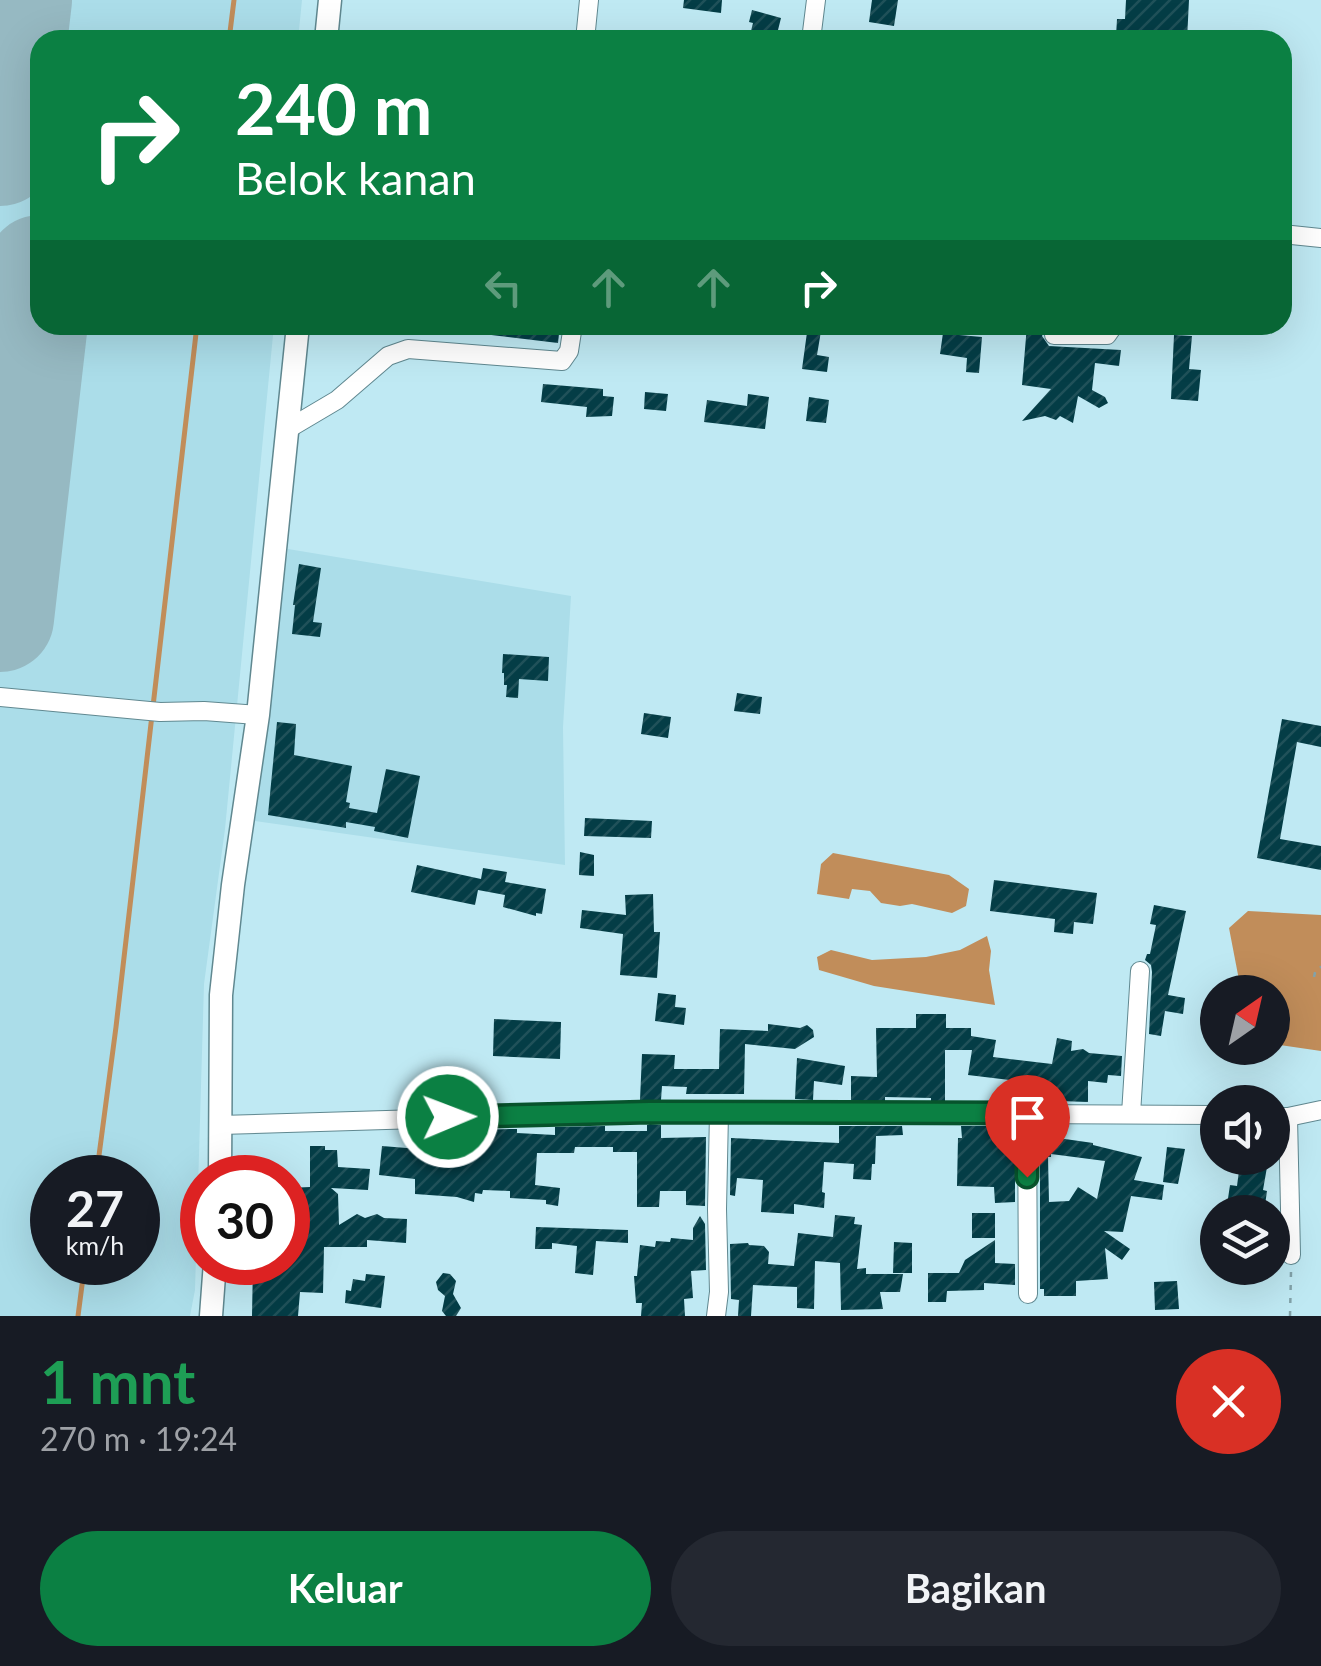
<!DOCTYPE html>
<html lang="id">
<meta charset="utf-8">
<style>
body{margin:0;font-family:Lato,sans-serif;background:#242831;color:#f1f3f6;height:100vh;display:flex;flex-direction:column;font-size:38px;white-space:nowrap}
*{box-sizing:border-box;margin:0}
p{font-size:32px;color:#9ea1a6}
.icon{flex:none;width:55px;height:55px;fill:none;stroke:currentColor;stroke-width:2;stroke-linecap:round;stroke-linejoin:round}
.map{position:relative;height:1316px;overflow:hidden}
.side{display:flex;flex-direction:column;background:#171b24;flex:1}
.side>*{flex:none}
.hud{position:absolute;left:30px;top:30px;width:1262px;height:305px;border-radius:30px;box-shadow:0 10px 40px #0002;background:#0b8043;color:#fff;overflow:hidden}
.needle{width:65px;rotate:34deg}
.buttons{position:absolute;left:1200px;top:975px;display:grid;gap:20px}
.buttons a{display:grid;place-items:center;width:90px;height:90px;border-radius:50%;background:#171b24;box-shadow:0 10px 40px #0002;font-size:50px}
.speed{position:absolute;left:30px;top:1155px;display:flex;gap:20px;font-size:50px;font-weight:700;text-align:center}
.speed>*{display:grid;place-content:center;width:130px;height:130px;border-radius:50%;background:#171b24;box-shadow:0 10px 40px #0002;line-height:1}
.speed small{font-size:25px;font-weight:400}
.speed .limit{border:15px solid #d22;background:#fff;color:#111}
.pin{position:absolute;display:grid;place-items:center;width:85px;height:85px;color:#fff;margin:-102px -42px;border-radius:50% 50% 50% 0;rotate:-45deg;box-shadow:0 0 10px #0007}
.pin .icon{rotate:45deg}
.me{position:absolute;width:110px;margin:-55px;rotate:89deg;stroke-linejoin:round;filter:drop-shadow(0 0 8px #0008)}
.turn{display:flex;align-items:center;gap:35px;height:210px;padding:0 40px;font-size:45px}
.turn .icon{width:130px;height:130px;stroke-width:2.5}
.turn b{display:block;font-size:70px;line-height:85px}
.lanes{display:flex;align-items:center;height:95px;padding:0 40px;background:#0003;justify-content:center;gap:50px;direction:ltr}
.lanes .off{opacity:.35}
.round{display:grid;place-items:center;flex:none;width:105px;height:105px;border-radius:52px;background:#242831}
.overview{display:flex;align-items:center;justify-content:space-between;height:170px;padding:0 40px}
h1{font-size:60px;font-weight:700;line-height:75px;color:#1e9e55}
.action{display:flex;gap:20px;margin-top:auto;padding:20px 40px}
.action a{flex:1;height:115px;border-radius:60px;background:#0b8043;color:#fff;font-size:40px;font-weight:700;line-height:115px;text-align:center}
.action a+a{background:#242831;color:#f1f3f6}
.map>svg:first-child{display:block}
</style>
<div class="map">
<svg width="1321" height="1316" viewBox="0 0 1321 1316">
<defs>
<pattern id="building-hatch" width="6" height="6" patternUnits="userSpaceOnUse" patternTransform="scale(2.5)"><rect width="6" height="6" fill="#043d46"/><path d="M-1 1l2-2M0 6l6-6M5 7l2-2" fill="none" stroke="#205159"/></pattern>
</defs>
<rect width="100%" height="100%" fill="#bfe9f3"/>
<g fill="#abdde9" fill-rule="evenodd">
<path d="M0 0H302L298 40H40V325H274L225 829 204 984 195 1290 190 1316H0ZM52 1178H138V1262H52Z"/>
<path d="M288 549 571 596 563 727 565 865 255 821Z"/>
</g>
<g fill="#c18d5a">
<path d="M833 853 949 875 969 889 966 906 952 913 912 904 900 906 881 903 870 891 852 889 849 899 817 894 821 864Z"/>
<path d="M1248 911 1321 915V1051L1273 1044 1272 992H1239V980L1229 928Z"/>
<path d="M987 936 991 951 989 970 995 1005 874 986 819 970 817 957 831 950 872 960 926 957 960 950Z"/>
</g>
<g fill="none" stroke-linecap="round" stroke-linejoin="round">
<g stroke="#c18d5a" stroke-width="5">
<path d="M229 40 234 0"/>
<path d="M96 1178 116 1027 197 325"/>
<path d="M78 1316 85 1262"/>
</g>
<path stroke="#96b9c2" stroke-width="42" d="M0 56 15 25"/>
<g stroke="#96b9c2" stroke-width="108">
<path d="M0 152 18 0"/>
<path d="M0 618 40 269"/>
</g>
</g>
<g fill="url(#building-hatch)" fill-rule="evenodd">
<path d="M684 0H722L721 13 683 8Z"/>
<path d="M872 0H898L894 26 869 22Z"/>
<path d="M1126 0H1189L1187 40H1129V37L1116 36 1117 19H1125Z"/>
<path d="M752 10 781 18 776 38 751 31 753 23 749 22Z"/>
<path d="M483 325H560L558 343 483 334Z"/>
<path d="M808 325H822L817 355 829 357 827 372 802 369Z"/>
<path d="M1027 325H1047L1042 336 1049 346 1121 350 1119 366 1095 363 1092 390 1105 397 1108 403 1099 408 1078 396 1073 423 1060 416 1056 420 1045 416 1022 421 1051 389 1022 385Z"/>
<path d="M944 326 960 329 959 335 982 337 979 373 966 372 967 358 940 354Z"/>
<path d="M1174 335 1192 336 1189 369 1201 370 1198 401 1171 399Z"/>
<path d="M543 384 603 389V396L614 397 612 416 586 417 587 407 541 402Z"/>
<path d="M645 392 668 394 666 411 644 409Z"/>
<path d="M748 394 769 397 765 429 704 422 707 400 747 406Z"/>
<path d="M809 397 829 400 826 423 806 421Z"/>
<path d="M299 564 321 568 313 622 322 623 320 637 292 634 295 605H293Z"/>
<path d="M503 654 549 657 548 681 519 679 518 698 506 697 507 685H504V673H502Z"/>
<path d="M737 693 762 697 760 714 734 711Z"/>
<path d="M644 713 671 717 668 738 641 734Z"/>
<path d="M1282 719 1321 726V747L1297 742 1280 839 1321 846V870L1257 858Z"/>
<path d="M277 722 296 724 294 755 352 766 346 802 350 803 349 808 377 813 386 769 420 776 408 838 374 831 375 827 346 822V828L268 815Z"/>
<path d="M585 818 652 821 651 838 584 836Z"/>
<path d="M580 852 594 855V876L579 875Z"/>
<path d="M417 865 481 879 483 868 507 872 505 882 546 889 542 914 536 913V916L503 907 505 895 478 890 475 905 411 892Z"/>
<path d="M994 880 1097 893 1093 924 1074 922 1073 934 1054 932 1055 919 990 911Z"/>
<path d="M653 894 654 932H660L657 978 620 975 623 934 580 928 582 910 626 915 625 895Z"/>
<path d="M1154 905 1186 911 1168 995 1185 998 1183 1014 1165 1011 1161 1036 1149 1034 1152 972 1151 965 1145 960 1147 954H1150L1156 925 1150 924Z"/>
<path d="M658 993 676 995 675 1007 686 1008 684 1025 655 1021Z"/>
<path d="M916 1014H946V1028H971V1036L996 1040 993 1057 1052 1064 1057 1038 1072 1041 1071 1051 1083 1049 1089 1053 1122 1056 1121 1076 1108 1075 1107 1083 1088 1081V1102L1059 1101V1096L1018 1092 1019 1081 968 1075 972 1050H945V1101H931V1098L885 1097V1101H851V1076L877 1077 876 1028H916Z"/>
<path d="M494 1019 561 1022 560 1059 493 1056Z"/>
<path d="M768 1024 800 1028 807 1025 813 1030 814 1037 795 1049 745 1044 744 1094H686L687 1087 662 1086 661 1100H640L642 1054 675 1055 674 1069H719L720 1029 768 1031Z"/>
<path d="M797 1058 845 1066 842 1085 814 1081 813 1100 795 1099Z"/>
<path d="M650 1124 661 1125V1138L706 1137 705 1206 686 1205V1191H660L659 1207H637V1152H613V1147H575L574 1153H537L535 1185 560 1188 558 1206 546 1204V1200L510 1198V1191L483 1190 482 1194 475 1193 474 1202 457 1197 415 1194V1179L379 1175 382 1146 456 1152 458 1132 477 1134 478 1130 512 1129H517V1133L555 1135V1127L605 1126V1131H647V1125Z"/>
<path d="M839 1126H902L903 1135 876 1136 875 1164H872L871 1180 853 1179 854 1164 824 1162 822 1192 825 1193 824 1208 794 1204V1214L761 1212 763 1180 737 1178 735 1196 730 1195 731 1138 839 1143Z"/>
<path d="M961 1126H1013L1012 1143H1015V1202L995 1203 994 1187 957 1186 958 1138H962Z"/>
<path d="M1065 1139 1093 1143V1145L1142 1157 1134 1180 1164 1185 1162 1200 1131 1196 1123 1232 1104 1231 1130 1249 1122 1260 1105 1248 1108 1279 1076 1281V1296H1044V1289H1040V1142ZM1051 1154 1105 1161 1097 1199 1078 1187 1069 1201 1049 1202 1048 1157H1051Z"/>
<path d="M310 1146H325V1150H337L338 1167 370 1169 368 1190 331 1188 338 1194 339 1225 357 1214 365 1218 377 1214 384 1218 407 1219 406 1243 367 1240V1247H324L323 1293 300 1292 298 1316H252L253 1262H288V1188L310 1187Z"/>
<path d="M1167 1147 1185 1149 1178 1184 1163 1182Z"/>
<path d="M1240 1163 1267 1167 1263 1190 1267 1191 1264 1212H1226L1230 1185 1237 1186Z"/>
<rect x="972" y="1213" width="23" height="25"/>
<path d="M835 1215 855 1217 854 1224 862 1225 857 1269 866 1268V1274H903L900 1292H880L883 1309 841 1310 840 1263 815 1261 814 1309 797 1308V1287L753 1285 751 1316H738L739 1300 731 1299 730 1244 748 1243 749 1245 764 1246 769 1252 768 1264 794 1266 798 1233 833 1237Z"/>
<path d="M700 1216 705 1224 706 1270 691 1271 693 1298 684 1299 685 1316H641L642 1303H636L634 1276H637L640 1245 655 1247 656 1241 670 1242 671 1238 693 1240V1228Z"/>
<path d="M536 1227 628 1230V1243L596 1241 593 1275 575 1273 577 1246 552 1243V1249H535Z"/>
<path d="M995 1240V1263L1015 1264V1285L984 1283V1290L947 1291 946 1302H928V1273H959L965 1260Z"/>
<path d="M894 1242 912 1243V1273H893Z"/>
<path d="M443 1273 450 1274 456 1281 453 1294 461 1308 456 1316H446L442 1311 445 1296 438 1290 436 1282Z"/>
<path d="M366 1274 385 1276 381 1308 345 1303 346 1290 351 1291 353 1279 365 1281Z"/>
<path d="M1177 1281 1179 1309 1155 1310 1154 1282Z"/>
</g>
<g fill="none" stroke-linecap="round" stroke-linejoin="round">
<defs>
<g id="minor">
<path d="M585 40 589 0"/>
<path d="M811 40 816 0"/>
<path d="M1282 234 1321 238"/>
<path d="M1054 335H1107L1114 325"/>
<path d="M288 429 337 400 388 356 408 349 562 361 569 351 573 325"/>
<path d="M0 697 160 712 204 711 258 715"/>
<path d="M1027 1113 1028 1294"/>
<path d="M1131 1114 1140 971"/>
<path d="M1272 1117H1288L1321 1110"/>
<path d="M1288 1117 1291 1255"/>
<path d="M220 1125 650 1112 1218 1115"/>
<path d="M716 1316 719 1292 717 1209 719 1113"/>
</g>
<g id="major">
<path d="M326 40 330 0"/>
<path d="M220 1178 221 995 233 885 258 715 298 325"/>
<path d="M211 1316 215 1262"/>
</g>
</defs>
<use href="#minor" stroke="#608890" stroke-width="20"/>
<use href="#major" stroke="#608890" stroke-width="25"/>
<g stroke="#82a2a9" stroke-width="2.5" stroke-dasharray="5 8" stroke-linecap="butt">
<path d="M1314 977 1316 968 1321 967"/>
<path d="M1290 1316 1291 1272"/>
</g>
<use href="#minor" stroke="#fff" stroke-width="18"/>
<use href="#major" stroke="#fff" stroke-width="22"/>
</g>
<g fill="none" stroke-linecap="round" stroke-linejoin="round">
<defs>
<path id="route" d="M448 1117 650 1112 1027 1113V1177"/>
</defs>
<use href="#route" stroke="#07532c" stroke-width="25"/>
<use href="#route" stroke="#0b8043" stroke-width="18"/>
</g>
</svg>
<div class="buttons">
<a><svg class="needle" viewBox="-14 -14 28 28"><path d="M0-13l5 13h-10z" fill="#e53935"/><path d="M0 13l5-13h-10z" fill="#9ea1a6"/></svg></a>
<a><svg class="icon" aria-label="sound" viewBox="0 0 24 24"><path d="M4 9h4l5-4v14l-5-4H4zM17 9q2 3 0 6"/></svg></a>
<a><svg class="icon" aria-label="layers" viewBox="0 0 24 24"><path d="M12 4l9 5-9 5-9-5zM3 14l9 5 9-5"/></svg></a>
</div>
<div class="speed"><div>27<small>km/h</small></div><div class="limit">30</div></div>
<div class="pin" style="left:1027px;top:1177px;background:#d93025"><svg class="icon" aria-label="arrive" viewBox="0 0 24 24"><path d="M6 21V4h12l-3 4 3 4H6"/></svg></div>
<svg class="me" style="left:448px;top:1117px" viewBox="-20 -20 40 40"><circle r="17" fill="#0b8043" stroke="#fff" stroke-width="3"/><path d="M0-11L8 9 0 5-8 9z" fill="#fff"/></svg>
<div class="hud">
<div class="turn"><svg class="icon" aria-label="right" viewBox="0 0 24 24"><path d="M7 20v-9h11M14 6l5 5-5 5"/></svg><div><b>240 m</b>Belok kanan</div></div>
<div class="lanes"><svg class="icon off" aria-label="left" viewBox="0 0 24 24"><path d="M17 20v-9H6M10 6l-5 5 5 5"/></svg><svg class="icon off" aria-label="ahead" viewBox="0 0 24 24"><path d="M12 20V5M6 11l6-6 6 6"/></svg><svg class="icon off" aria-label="ahead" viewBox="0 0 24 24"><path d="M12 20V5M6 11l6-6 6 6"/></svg><svg class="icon" aria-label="right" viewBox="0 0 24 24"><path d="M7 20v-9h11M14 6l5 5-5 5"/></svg></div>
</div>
</div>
<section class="side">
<div class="overview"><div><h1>1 mnt</h1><p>270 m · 19:24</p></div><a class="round" style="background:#d93025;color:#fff"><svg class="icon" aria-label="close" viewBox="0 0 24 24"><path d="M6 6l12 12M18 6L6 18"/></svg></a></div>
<div class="action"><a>Keluar</a><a>Bagikan</a></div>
</section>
